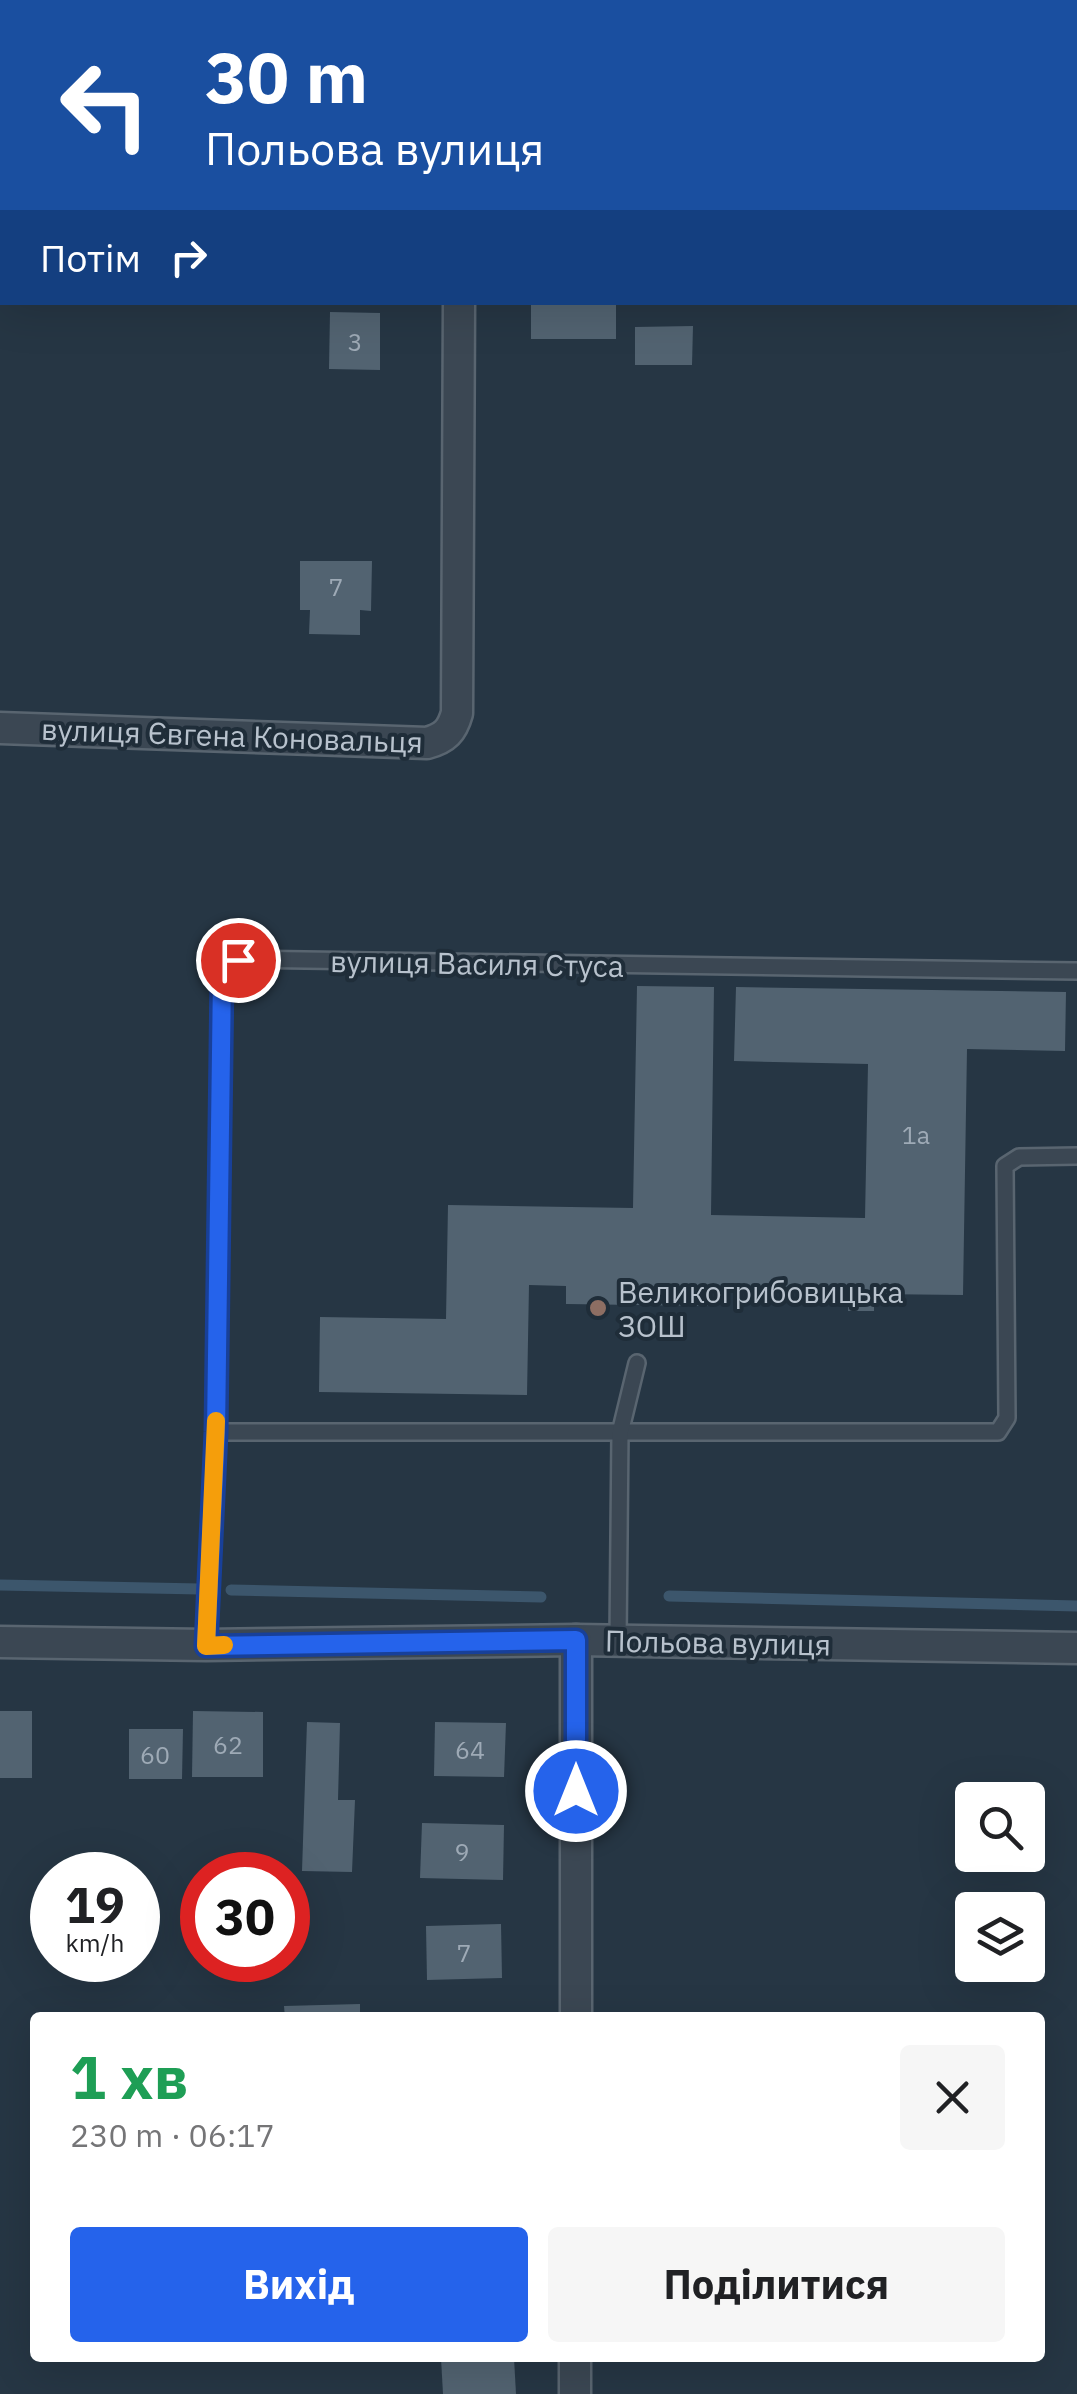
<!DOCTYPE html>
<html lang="uk">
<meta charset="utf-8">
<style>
body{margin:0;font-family:"IBM Plex Sans",sans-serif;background:#f6f6f6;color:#202124;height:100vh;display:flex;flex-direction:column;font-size:38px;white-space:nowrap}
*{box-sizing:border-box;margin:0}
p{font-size:32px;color:#757577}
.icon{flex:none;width:55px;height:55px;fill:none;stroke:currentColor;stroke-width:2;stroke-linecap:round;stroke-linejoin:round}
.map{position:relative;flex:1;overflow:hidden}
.sheet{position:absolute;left:30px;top:2012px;width:1015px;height:350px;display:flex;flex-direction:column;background:#fff;border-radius:10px;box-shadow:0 10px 40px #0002}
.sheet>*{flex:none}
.hud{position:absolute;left:0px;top:0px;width:1078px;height:305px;box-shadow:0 10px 40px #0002;background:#1a4fa0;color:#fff;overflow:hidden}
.controls{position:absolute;left:955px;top:1782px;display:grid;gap:20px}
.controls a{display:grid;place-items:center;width:90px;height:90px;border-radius:10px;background:#fff;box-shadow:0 10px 40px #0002;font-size:50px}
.speed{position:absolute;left:30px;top:1852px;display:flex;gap:20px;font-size:50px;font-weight:700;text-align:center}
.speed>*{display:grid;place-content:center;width:130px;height:130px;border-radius:50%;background:#fff;box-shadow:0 10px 40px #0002;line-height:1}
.speed small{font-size:25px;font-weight:400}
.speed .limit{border:15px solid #d22;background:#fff;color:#111}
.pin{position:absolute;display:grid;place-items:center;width:85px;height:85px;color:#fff;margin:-42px;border:5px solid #fff;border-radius:50%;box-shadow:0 2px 10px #0007}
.me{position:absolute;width:110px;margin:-55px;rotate:0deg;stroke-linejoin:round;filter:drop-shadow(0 0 8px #0008)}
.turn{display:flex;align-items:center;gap:35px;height:210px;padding:0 40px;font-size:45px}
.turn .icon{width:130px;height:130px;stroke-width:2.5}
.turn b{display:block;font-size:70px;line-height:85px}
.then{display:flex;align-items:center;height:95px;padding:0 40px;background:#0003;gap:20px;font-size:38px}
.round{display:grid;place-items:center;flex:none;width:105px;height:105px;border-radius:10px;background:#f6f6f6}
.summary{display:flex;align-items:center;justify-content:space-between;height:170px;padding:0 40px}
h1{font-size:60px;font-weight:800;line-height:75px;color:#1e9e55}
.primary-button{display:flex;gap:20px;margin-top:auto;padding:20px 40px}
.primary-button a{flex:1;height:115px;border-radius:10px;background:#2563eb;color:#fff;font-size:40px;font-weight:800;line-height:115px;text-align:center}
.primary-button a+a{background:#f6f6f6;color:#202124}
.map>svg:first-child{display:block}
</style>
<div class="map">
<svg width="1077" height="2394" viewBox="0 0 1077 2394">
<rect width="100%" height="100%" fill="#263644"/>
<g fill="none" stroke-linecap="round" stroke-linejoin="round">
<g stroke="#3c566c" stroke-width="11">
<path d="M0 1585 200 1589"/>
<path d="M231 1590 541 1597"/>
<path d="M669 1596 1077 1606"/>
</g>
</g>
<g fill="#526371">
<rect x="531" y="302" width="85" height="37"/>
<path d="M330 312 380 313V370L329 369Z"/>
<path d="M693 326 692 365H635V327Z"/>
<path d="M300 561H372L371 611 360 610V635L309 634 310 610H300Z"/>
<path d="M637 986 714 987 711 1215 865 1218 868 1064 734 1061 736 987 1066 992 1065 1051 967 1049 963 1295 874 1294V1311H848L849 1289 708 1287V1306L566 1304V1286L529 1285 527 1395 319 1392 320 1317 446 1319 448 1205 633 1208Z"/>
<rect x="0" y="1711" width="32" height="67"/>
<path d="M193 1711 263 1712V1777H192Z"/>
<path d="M307 1722 340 1723 338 1800H355L352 1872 302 1871Z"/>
<path d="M435 1722 506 1723 504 1777 434 1776Z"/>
<path d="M129 1729H183L182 1779H129Z"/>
<path d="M422 1823 504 1825 503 1880 420 1878Z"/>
<path d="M501 1924 502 1978 427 1980 426 1926Z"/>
<path d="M360 2004V2018H285L284 2006Z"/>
<path d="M441 2358H514L516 2394H443Z"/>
</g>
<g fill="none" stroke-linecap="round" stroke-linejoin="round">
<defs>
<g id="service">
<path d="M216 1432H998L1007 1418 1005 1166 1019 1157 1077 1156"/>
<path d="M618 1640 620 1433 637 1363"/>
<path d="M206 1645 216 1432 222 976 230 962 239 959 1077 971"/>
</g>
<g id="minor">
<path d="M0 65H2"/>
<path d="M1075 103H1077"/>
<path d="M0 728 427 743C445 738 452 731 457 713L459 302"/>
<path d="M0 1642 206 1645 576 1640 1077 1648"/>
<path d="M576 2018V1640"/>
<path d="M575 2394V2358"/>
</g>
</defs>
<use href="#service" stroke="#596570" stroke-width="20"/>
<use href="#minor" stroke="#596570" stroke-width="35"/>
<use href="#service" stroke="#3b4753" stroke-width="15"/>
<use href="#minor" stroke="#3b4753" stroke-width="30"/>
</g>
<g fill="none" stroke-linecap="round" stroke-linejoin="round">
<defs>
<path id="route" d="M238 960 224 968 222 976 216 1432 206 1646 576 1640V1791"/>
</defs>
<use href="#route" stroke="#184099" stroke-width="25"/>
<use href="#route" stroke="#2563eb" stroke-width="18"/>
<path stroke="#f59e0b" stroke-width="18" d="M216 1421 206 1646 224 1645"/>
</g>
<circle fill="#8d6e63" stroke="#1f2d39" stroke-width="4" cx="598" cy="1308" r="10"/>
<g text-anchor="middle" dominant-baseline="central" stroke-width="8" stroke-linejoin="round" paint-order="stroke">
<g font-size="25" fill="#9eaab6">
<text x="355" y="341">3</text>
<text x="336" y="586">7</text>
<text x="916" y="1134">1а</text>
<text x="228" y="1744">62</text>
<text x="470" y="1749">64</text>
<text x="155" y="1754">60</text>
<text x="462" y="1851">9</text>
<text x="464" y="1952">7</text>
</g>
<g font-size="30" fill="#b8c2cd" stroke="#1f2d39">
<text transform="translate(232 735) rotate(2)">вулиця Євгена Коновальця</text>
<text transform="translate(477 963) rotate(1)">вулиця Василя Стуса</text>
<text transform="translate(718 1642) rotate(1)">Польова вулиця</text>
</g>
<g font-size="30" fill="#b8c2cd" stroke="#1f2d39" text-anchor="start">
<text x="618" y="1291">Великогрибовицька<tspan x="618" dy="34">ЗОШ</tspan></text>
</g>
</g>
</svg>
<div class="controls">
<a><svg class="icon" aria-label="search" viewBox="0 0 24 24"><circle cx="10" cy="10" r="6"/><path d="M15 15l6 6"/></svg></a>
<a><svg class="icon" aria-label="layers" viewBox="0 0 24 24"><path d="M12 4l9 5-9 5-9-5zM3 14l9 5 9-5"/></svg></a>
</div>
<div class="speed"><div>19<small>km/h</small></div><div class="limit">30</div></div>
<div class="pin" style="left:238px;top:960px;background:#d93025"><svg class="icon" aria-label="arrive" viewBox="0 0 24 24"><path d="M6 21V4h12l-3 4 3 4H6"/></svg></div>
<svg class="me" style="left:576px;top:1791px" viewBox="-20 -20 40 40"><circle r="17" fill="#2563eb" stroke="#fff" stroke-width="3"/><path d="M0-11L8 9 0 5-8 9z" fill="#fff"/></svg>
<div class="hud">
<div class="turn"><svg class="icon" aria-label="left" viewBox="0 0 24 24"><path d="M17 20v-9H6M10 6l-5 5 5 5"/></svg><div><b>30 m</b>Польова вулиця</div></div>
<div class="then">Потім<svg class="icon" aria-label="right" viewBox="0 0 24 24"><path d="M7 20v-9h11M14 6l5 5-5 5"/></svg></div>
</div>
<section class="sheet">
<div class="summary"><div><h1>1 хв</h1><p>230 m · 06:17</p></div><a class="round"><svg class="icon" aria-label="close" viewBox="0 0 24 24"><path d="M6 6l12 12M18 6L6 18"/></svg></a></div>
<div class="primary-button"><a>Вихід</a><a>Поділитися</a></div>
</section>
</div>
